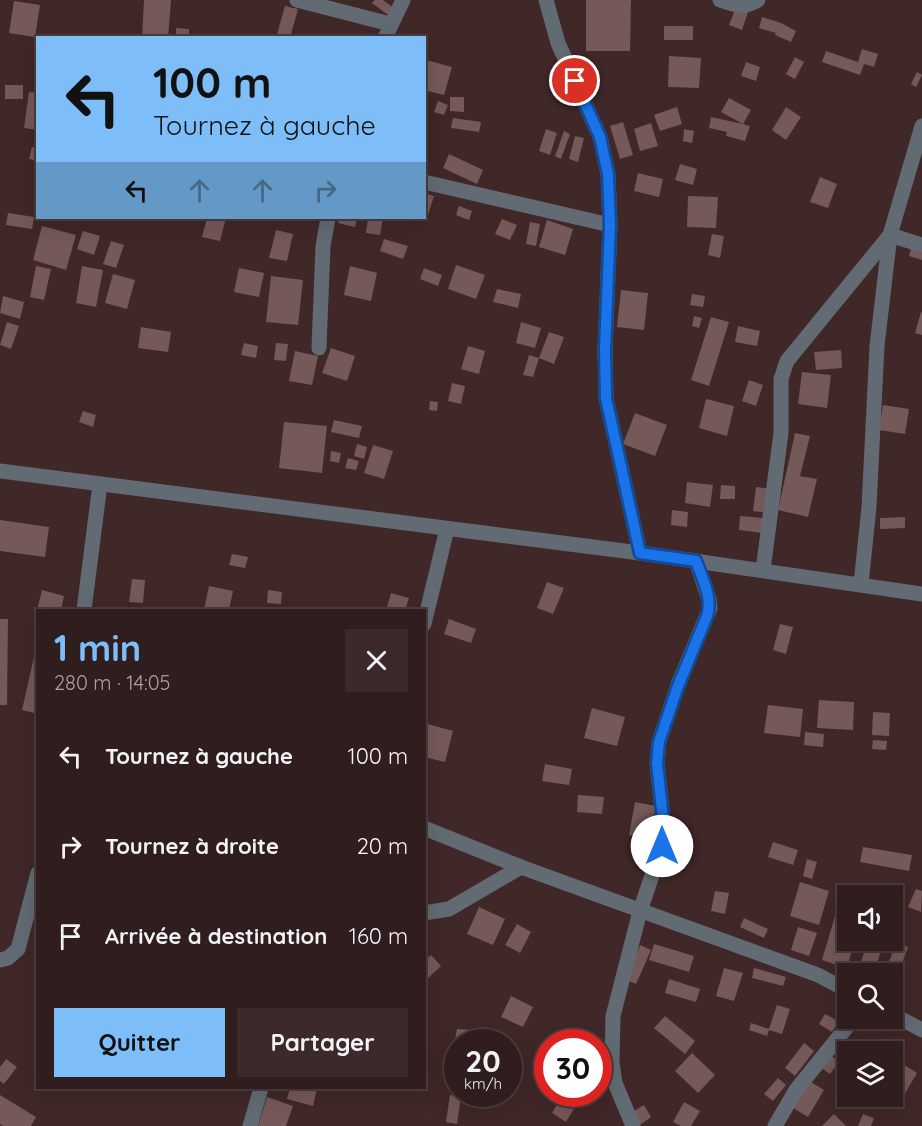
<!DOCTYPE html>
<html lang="fr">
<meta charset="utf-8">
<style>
body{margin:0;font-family:Quicksand,sans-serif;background:#3c2a2b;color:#f1f3f6;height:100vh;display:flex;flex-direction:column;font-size:22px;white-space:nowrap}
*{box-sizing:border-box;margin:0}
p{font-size:20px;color:#a8a2a4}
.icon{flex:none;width:33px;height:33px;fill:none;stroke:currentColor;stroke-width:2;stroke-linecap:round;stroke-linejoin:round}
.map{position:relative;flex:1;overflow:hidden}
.panel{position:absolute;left:36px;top:609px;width:390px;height:480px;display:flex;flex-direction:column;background:#301d1e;border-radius:0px;box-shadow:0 6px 24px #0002,0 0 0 2px #4b3b3c}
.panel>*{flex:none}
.hud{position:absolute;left:36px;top:36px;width:390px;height:183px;border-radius:0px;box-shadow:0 6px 24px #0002,0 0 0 2px #4b3b3c;background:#7dbef9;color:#111;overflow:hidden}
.buttons{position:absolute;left:837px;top:885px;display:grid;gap:12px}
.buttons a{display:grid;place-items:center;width:66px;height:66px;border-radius:0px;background:#301d1e;box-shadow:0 6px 24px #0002,0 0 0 2px #4b3b3c;font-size:30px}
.speed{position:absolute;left:444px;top:1029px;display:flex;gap:12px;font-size:30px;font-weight:700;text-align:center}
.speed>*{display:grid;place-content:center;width:78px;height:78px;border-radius:50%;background:#301d1e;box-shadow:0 6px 24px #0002,0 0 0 2px #4b3b3c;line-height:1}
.speed small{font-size:15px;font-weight:400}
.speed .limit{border:9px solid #d22;background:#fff;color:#111}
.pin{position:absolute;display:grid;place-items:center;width:51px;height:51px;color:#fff;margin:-26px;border:3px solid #fff;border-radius:50%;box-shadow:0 2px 6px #0007}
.me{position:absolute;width:66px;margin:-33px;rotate:0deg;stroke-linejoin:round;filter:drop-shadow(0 0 4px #0008)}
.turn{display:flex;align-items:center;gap:21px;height:126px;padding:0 18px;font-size:27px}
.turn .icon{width:78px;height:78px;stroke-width:2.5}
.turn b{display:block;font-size:42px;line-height:51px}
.lanes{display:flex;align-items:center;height:57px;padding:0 18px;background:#0003;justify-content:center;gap:30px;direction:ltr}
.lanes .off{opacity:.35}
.round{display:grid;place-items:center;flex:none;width:63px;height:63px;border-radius:0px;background:#3c2a2b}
.overview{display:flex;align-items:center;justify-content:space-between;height:102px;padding:0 18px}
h1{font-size:36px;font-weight:800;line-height:45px;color:#7dbef9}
.primary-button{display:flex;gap:12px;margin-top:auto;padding:12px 18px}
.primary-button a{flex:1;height:69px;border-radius:0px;background:#7dbef9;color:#111;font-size:24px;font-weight:800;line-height:69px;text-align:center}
.primary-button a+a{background:#3c2a2b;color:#f1f3f6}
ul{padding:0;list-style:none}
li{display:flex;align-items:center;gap:18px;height:90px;padding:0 18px}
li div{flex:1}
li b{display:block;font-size:22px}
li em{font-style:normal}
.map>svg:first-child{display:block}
</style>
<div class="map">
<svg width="922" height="1126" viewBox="0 0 922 1126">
<rect width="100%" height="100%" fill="#402728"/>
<g fill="#755858">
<path d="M144 0H171L168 38H142Z"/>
<path d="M375 0H383L394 8 388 15 372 3Z"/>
<path d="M586 0H631L630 51H586Z"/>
<path d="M14 1 40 5 35 37 9 33Z"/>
<path d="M285 6 298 9 290 38 277 34Z"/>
<path d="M736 7 748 12 742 30 729 25Z"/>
<path d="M762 17 781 23 796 31 791 42 775 35 776 33 759 28Z"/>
<rect x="664" y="26" width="29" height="14"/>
<path d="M176 28 189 29V38H176Z"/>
<path d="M862 49 878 54 874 67 864 64 860 75 822 62 826 51 858 62Z"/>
<path d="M669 56 701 58 699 88 668 87Z"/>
<path d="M795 57 804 62 795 79 786 74Z"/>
<path d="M426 60 452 67 444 95 424 90Z"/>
<path d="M746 62 760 67 756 81 741 76Z"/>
<path d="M917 72 922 75 916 87 911 84Z"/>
<rect x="5" y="85" width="18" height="14"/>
<path d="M29 92 38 93V130L24 128Z"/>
<path d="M450 97H464V112L450 111Z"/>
<path d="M729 98 751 110 743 124 750 126 745 141 726 136 727 132 709 128 711 117 743 124 721 112Z"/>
<path d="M438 101 448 105 444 115 434 112Z"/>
<path d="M677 107 682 124 660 131 654 115Z"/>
<path d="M786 107 801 117 786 140 772 130Z"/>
<path d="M453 118 481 122 479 132 451 128Z"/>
<path d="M623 122 633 155 620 159 610 126Z"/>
<path d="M651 123 658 146 640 151 634 129Z"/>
<path d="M546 129 557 133 550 155 539 151Z"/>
<path d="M684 129 694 131 692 143 683 141Z"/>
<path d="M564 131 570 134 561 159 555 156Z"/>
<path d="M575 136 584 138 578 162 569 159Z"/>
<path d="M32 147 38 148V161L29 159Z"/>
<path d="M449 154 483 170 477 184 443 168Z"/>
<path d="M680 164 697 169 693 185 675 180Z"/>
<path d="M638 173 663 179 659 197 634 191Z"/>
<path d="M820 177 837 184 828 208 810 202Z"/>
<path d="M424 193 434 196 428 215 424 214Z"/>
<path d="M688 196 718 197 716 228 687 227Z"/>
<path d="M459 206 472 211 469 220 456 215Z"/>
<path d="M8 213 34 217 32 229 6 225Z"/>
<path d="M207 218H226L220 241 202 237Z"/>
<path d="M339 218H357L355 227 338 223Z"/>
<path d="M368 218H383L380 235 366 233Z"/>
<path d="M502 219 517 225 510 240 495 234Z"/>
<path d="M547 220 573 229 565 255 539 247Z"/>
<path d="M530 222 540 224 536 246 526 244Z"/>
<path d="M42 226 76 235 66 270 33 260Z"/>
<path d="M276 230 293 234 287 261 269 258Z"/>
<path d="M83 231 100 236 94 255 77 249Z"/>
<path d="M712 234 724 236 720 258 708 255Z"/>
<path d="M384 239 408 246 403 259 380 251Z"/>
<path d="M111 241 124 245 116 268 103 264Z"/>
<path d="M911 248 922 252V260L909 256Z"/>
<path d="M456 265 485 275 476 299 448 289Z"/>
<path d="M36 266 51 269 44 300 30 297Z"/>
<path d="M82 266 103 270 96 307 76 303Z"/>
<path d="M350 266 377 273 371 301 344 295Z"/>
<path d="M239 268 264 273 259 297 234 292Z"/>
<path d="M424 268 442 275 438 286 420 279Z"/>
<path d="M113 274 135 280 127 309 105 303Z"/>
<path d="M271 276 303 280 298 325 266 322Z"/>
<path d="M497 289 521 294 518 308 493 302Z"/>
<path d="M621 290 648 293 644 330 617 327Z"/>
<path d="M692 294 705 296 703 307 690 305Z"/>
<path d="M3 296 24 302 20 319 0 313Z"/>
<path d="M921 312H922V335L915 333Z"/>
<path d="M694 316 702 318 699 328 692 326Z"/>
<path d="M711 317 729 322 709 386 691 380Z"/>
<path d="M7 322 19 326 11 349 0 345Z"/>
<path d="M521 322 541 328 535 348 516 343Z"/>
<path d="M738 326 760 331 757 346 735 342Z"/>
<path d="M141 327 171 332 168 352 138 348Z"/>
<path d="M549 332 564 337 554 364 539 358 533 377 523 375 529 355 539 358Z"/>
<path d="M244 343 258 346 256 358 241 355Z"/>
<path d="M276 343 288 344 286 361 274 360Z"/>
<path d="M468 346 485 351 479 374 461 369Z"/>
<path d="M331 348 355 356 347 381 322 373Z"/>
<path d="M841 350 842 368 816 370 814 352Z"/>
<path d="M295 351 318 356 312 385 289 381Z"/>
<path d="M802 372 831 375 827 408 798 404Z"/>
<path d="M749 380 763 385 756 406 742 401Z"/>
<path d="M452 383 465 386 461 404 448 401Z"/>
<path d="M706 399 734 406 727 436 699 428Z"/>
<path d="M430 401 438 402 437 411 429 410Z"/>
<path d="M883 405 909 409 905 434 879 430Z"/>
<path d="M83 411 96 415 93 427 79 422Z"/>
<path d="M635 413 667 425 655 456 623 444Z"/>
<path d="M334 420 362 426 359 438 331 432Z"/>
<path d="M284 422 327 426 322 473 279 468Z"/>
<path d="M795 433 810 436 800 476 817 479 808 517 778 510Z"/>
<path d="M357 444 367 447 364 459 354 456Z"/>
<path d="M373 445 393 451 384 479 364 473Z"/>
<path d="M331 451 341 453 339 463 330 461Z"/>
<path d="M348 458 359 461 356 470 345 468Z"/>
<path d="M687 482 713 485 710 507 685 503Z"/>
<path d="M721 485 735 486V499H720Z"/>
<path d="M756 487 771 489 767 513 753 511Z"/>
<path d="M672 510 688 512 687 527 671 525Z"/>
<path d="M740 516 763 518 762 533 739 530Z"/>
<path d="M905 517V528L880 529V518Z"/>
<path d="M0 520 49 527 45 557 0 551Z"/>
<path d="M232 554 248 557 245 568 229 565Z"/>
<path d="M132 579 145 580 143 603 129 602Z"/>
<path d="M547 582 564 588 553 614 537 608Z"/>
<path d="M209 586 233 591 229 610H204Z"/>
<path d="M42 590 64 596 61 610H37Z"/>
<path d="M268 590 282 592 281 604 267 603Z"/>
<path d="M391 593 409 598 405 610H386Z"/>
<path d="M0 619H8L7 705H0Z"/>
<path d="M449 619 476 629 471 643 444 634Z"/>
<path d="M780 624 793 627 786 654 773 650Z"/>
<path d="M36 648 38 649V714L22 710Z"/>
<path d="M819 700 854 702 853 730 817 728Z"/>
<path d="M768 705 803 709 800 737 764 733Z"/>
<path d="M592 708 625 717 617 746 584 738Z"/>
<path d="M873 712 890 713 889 736 872 735Z"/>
<path d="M424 723 453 731 445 762 424 757Z"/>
<path d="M805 732 824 734 823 747 804 745Z"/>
<path d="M873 740 887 741 886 750 872 749Z"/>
<path d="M545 764 572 769 569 785 542 781Z"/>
<path d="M578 795 604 797 602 814 577 812Z"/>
<path d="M635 802 656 806 649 839 629 835Z"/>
<path d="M773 842 798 850 793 865 768 857Z"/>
<path d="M863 847 912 855 909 871 860 862Z"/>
<path d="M807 859 817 862 812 879 803 876Z"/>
<path d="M800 882 829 891 819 925 790 916Z"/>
<path d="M916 889 922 891 921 912 908 907Z"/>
<path d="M715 891 729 893 725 914 711 911Z"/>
<path d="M479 907 505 919 493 945 467 934Z"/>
<path d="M835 916 848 920V940H855L847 968 822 960Z"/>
<path d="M744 918 768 929 764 938 740 927Z"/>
<path d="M517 924 531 932 520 953 505 945Z"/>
<path d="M798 927 817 933 809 956 791 950Z"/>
<path d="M868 940 883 944 874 974H857Z"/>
<path d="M896 943 908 947 900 969 888 964Z"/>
<path d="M654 944 694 956 689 972 649 960Z"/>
<path d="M640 945 651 950 636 984 626 980Z"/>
<path d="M431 955 441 966 424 982V961Z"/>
<path d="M724 968 743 973 734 1001 716 996Z"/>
<path d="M754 968 786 977 783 986 752 978Z"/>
<path d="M669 979 700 989 696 1002 665 993Z"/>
<path d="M511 996 533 1007 523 1027 501 1017Z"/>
<path d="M777 1005 790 1009 782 1034 769 1030 767 1036 749 1030 751 1023 769 1029Z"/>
<path d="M825 1014 838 1021 832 1032 819 1024Z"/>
<path d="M665 1016 695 1041 685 1054 654 1028Z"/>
<path d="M457 1029 472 1030 470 1042H458V1045H454Z"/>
<path d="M804 1043 814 1051 795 1076 785 1068Z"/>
<path d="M692 1053 715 1075 698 1093 675 1071Z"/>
<path d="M829 1054 839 1062 830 1074 820 1067Z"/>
<path d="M6 1059 17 1067 4 1084 0 1081V1067Z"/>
<path d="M901 1063 917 1073 903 1097 892 1090V1077Z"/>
<path d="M778 1078 786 1085 773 1101 764 1094Z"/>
<path d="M806 1079 824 1090 808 1117 790 1106Z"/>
<path d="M290 1088H317L313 1106 287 1099Z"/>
<path d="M563 1094 582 1095 566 1122 552 1113Z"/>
<path d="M0 1095 36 1117 31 1126H3L0 1124Z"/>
<path d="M450 1095 461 1097 457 1124 446 1122Z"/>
<path d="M267 1097 293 1106 286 1126H258Z"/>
<path d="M684 1102 700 1111 691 1126H681L673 1122Z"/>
<path d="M644 1105 651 1117 640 1125 632 1112Z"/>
<path d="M834 1114 846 1126H822Z"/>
<path d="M863 1114 874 1118 871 1126H858Z"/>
</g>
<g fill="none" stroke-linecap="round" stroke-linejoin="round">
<g stroke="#626a73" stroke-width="15">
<path d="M297 0 390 24"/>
<path d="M546 0 558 43 600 137 608 174 610 225 605 350 606 398 640 553"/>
<path d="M720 0C735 5 744 9 758 0"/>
<path d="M385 38 403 0"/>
<path d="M424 182 610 225"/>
<path d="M319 348 323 246 328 218"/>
<path d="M0 471 640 553 922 594"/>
<path d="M763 570 781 433V379L787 361 890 235 922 245"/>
<path d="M861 584 869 507 877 346 890 235 922 126"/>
<path d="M84 610 100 484"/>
<path d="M424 624 447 529"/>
<path d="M424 828 521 867 818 975 848 991"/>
<path d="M424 913 449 909 521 867"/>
<path d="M0 960 8 958 18 949 38 873"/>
<path d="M892 1014 922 1030"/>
<path d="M250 1126 261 1088"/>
<path d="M633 1126 615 1083 612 1062 613 1016 640 911 662 846 664 829 657 763 659 742 678 685 710 608 709 599 696 561"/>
<path d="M775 1126 796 1090 854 1018"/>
</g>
</g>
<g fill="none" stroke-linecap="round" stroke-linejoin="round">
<defs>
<path id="route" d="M575 81 600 137 608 174 610 225 605 350 606 398 640 553 696 561C702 578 713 598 707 616L678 686 659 742 657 763 664 829 662 846"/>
</defs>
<use href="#route" stroke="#114b97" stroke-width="15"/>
<use href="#route" stroke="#1a73e8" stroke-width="10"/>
</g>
</svg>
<div class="buttons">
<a><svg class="icon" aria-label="sound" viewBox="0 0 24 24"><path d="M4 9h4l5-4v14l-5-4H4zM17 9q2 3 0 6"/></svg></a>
<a><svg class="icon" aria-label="search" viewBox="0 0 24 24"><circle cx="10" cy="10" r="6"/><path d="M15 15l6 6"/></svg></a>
<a><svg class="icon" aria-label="layers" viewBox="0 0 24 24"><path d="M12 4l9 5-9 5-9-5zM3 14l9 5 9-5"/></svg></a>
</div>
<div class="speed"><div>20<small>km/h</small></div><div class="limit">30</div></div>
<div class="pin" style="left:575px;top:81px;background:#d93025"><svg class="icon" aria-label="arrive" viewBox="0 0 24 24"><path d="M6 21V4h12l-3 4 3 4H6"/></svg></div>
<svg class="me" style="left:662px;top:846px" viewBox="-20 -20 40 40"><circle r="19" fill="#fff"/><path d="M0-13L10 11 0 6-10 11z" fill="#1a73e8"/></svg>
<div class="hud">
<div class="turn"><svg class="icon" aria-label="left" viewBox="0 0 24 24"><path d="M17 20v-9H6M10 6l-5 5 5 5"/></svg><div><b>100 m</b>Tournez à gauche</div></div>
<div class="lanes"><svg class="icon" aria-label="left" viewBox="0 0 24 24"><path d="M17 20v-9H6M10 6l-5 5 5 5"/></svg><svg class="icon off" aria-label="ahead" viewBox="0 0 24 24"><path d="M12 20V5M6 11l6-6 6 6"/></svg><svg class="icon off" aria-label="ahead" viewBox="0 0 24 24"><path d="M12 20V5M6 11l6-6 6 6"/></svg><svg class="icon off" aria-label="right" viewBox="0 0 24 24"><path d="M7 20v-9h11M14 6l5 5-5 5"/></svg></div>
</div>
<section class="panel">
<div class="overview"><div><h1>1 min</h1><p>280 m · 14:05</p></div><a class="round"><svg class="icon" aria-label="close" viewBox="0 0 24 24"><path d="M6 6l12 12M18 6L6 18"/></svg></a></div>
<ul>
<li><svg class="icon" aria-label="left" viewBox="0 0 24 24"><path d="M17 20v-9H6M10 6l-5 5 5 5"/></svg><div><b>Tournez à gauche</b></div><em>100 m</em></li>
<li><svg class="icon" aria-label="right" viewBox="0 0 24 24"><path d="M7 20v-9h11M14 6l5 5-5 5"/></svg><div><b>Tournez à droite</b></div><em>20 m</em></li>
<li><svg class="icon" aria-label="arrive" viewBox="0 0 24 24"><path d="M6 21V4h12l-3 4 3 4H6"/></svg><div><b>Arrivée à destination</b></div><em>160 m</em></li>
</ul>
<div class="primary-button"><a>Quitter</a><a>Partager</a></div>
</section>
</div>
